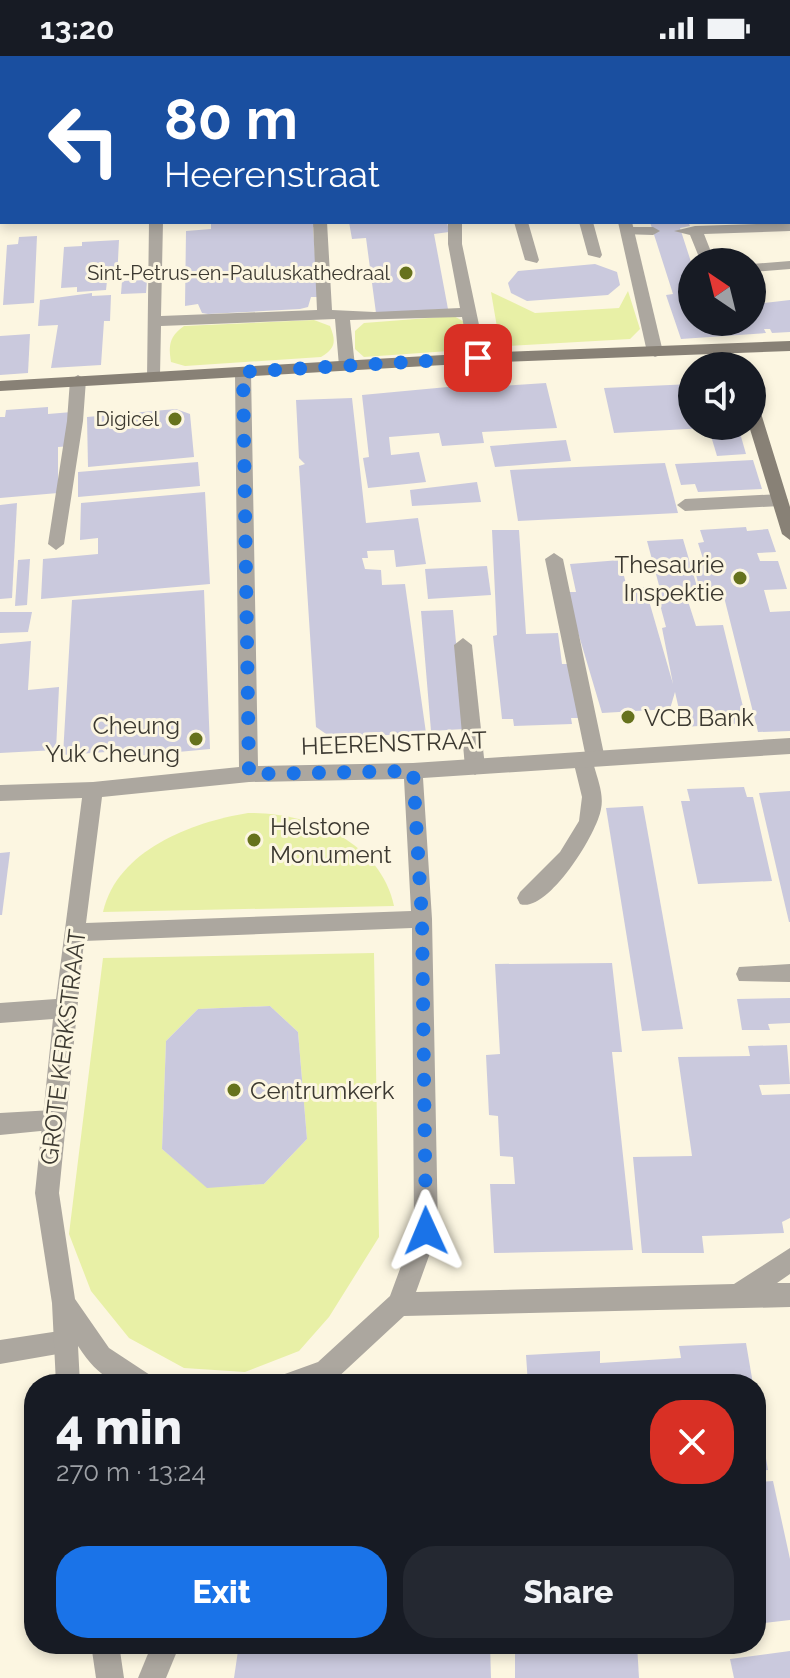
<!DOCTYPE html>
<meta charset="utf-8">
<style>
body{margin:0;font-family:Raleway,sans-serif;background:#242831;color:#f1f3f6;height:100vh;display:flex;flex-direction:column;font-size:30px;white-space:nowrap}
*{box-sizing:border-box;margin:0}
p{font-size:26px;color:#9ea1a6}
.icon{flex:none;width:44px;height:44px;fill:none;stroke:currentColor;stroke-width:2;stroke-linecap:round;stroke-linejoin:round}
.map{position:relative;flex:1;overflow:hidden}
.panel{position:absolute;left:24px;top:1318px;width:742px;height:280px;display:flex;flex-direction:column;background:#171b24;border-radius:32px;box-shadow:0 4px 12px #0003}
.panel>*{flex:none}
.banner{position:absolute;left:0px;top:0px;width:790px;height:168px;box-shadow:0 4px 12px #0003;background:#1a4fa0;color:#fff;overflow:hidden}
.needle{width:52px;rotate:325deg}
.tools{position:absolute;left:678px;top:192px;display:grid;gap:16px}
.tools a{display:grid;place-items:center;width:88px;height:88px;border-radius:50%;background:#171b24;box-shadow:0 4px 12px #0003;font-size:40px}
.pin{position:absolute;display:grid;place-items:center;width:68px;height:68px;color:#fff;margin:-34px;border-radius:16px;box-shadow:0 4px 12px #0006}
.me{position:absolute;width:88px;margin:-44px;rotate:359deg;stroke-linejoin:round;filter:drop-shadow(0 0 6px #0008)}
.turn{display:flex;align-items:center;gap:28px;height:168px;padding:0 32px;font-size:36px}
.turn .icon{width:104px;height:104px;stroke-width:2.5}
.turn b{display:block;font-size:56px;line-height:68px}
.round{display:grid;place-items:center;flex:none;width:84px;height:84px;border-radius:32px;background:#242831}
.headline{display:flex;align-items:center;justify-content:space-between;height:136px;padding:0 32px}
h1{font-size:48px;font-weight:800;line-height:60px}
.action{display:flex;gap:16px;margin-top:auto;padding:16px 32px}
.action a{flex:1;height:92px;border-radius:32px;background:#1a73e8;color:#fff;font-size:32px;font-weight:800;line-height:92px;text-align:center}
.action a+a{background:#242831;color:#f1f3f6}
.status{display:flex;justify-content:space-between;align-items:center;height:56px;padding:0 40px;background:#171b24;direction:ltr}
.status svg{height:22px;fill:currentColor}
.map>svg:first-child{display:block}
</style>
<div class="status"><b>13:20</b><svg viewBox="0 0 49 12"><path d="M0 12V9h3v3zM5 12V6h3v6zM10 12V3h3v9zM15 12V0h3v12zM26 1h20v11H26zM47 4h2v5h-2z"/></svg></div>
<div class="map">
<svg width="790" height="1622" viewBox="0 0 790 1622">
<rect width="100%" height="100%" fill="#fcf6e1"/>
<g fill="#e8f0a6" fill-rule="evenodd">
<path d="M628 235 640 273 630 283 507 290 499 283 491 236 535 257 619 252Z"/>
<path d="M454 260 466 267 469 288 463 294 364 301 355 293V275L364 267Z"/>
<path d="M314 264 330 270C336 285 336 292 321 301L185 310 171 306C168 288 170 280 184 270Z"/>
<path d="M248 757C308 756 380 785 394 850L103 856C117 794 192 766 248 757Z"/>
<path d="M374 897 379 1181 329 1261 299 1295 245 1316 184 1312 129 1282 91 1235 69 1178 103 902ZM270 950 298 976 307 1083 264 1128 207 1131 162 1093 166 985 198 953Z"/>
</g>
<g fill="#cac9dd">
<path d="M211 166H316L317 171H313L318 241H311L308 251 300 253 208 258 202 257 198 248 185 250 186 175 211 173Z"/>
<path d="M349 166H447L449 176 434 178 448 253 376 257 366 182 352 183Z"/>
<path d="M650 166H688L690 170 680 172 692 209V266H752V241L755 248 790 244V276L772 277 770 273H764L766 277 681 283 666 239 673 238Z"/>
<path d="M37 180 34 247 3 249 7 189 18 188 19 181Z"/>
<path d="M119 184 117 224 107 225 106 234 77 236V231L61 232 64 191 82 190V186Z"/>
<path d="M595 208 617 216 620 229 608 239 527 245 511 237 508 227 518 215Z"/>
<path d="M147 224 146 237 121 238 122 225Z"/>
<path d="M92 237V240L111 239 110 265H104L101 309 51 312 58 269 38 270 40 244Z"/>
<path d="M30 278 28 317 0 319V280Z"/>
<path d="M546 327 557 372 482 376 484 387 442 390 439 377 389 381 391 399 419 396 426 426 368 432 363 402 369 401 362 339 469 329 470 332Z"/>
<path d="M692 328V370L706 372 614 377 604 332Z"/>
<path d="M352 342 366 467 418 462 426 508 396 511 394 494 367 495 368 502H362L365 513 381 514 382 529 405 528 426 677 332 682 316 671 299 410 305 408 299 402 296 344Z"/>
<path d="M48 351V358L72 356V390L58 391V437L0 442V361H5L6 354Z"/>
<path d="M176 353 190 358 194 401 88 411 87 361Z"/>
<path d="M708 370H738L746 398 717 400Z"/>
<path d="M566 384 571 405 495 411 490 390Z"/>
<path d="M753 404 762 433 698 436 695 428 681 429 675 408Z"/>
<path d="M198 406 200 430 78 441V416Z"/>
<path d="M665 407 678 457 518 465 510 414Z"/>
<path d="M477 426 481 446 412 450 410 434Z"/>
<path d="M205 436 210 528 41 543 43 503 98 498V482L80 484 81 447Z"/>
<path d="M17 447 12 542 0 543V449Z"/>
<path d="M746 471 747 475 768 473 776 496 757 497 760 505H778L787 533 764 534 770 556 790 555V675L758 676 723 537 701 539 694 510 705 509 698 487 704 486 700 474Z"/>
<path d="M492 474H519L526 578 558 577 562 608H574L581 662H571L572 668 514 670 513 663H502L493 580 497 579Z"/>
<path d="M683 483 700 541 687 542 696 570 723 569 747 667 683 671 675 636 670 653 602 657 566 536H576L570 508 620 504 627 532 645 531 673 628 662 572 666 571 659 545 663 544 647 485Z"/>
<path d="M30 503 27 549 15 550 18 504Z"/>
<path d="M487 510 491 539 428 543 425 513Z"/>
<path d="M204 534 210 693 135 700V694L63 699 72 544Z"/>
<path d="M453 554 464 673 431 675 421 555Z"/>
<path d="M0 556H32L28 576 0 577Z"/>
<path d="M31 585 28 634 59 631 56 694 0 697V588Z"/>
<path d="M744 731 747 741H753L772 825 698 828 681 745H690L687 733Z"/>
<path d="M790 735V866H789L759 737Z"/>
<path d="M643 750 683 973 642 975 606 752Z"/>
<path d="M10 796 2 859H0V797Z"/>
<path d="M612 907 622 996H612L633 1194 494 1197 490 1128H515L513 1101 500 1100 498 1060 489 1059 486 999 500 998 495 908Z"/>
<path d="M790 942V967L768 968 770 974H742L737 943Z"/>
<path d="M270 950 298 976 307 1083 264 1128 207 1132 162 1093 166 985 198 953Z"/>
<path d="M787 989 790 1028 759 1029 762 1039 790 1038V1162L782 1166 784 1177 702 1180 704 1197H642L633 1101 692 1100 678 1001 750 1000 748 990Z"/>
<path d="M746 1287 753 1328H528L526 1299 600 1295V1307L681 1302 679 1290Z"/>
<path d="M500 1321 501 1328H448V1323Z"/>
<path d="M756 1356H758L768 1414 756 1415Z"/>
<path d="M773 1425 790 1503V1564L756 1568V1426Z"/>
<path d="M239 1588H490L491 1622H234Z"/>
<path d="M515 1588H637L639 1622H515Z"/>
<path d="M790 1595V1622H734L730 1603Z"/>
</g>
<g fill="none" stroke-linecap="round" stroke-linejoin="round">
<g fill="#aca79f" fill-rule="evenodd">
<rect x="67" y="0" width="12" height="2"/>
<path d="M657 0H669L670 2H658Z"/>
<path d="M744 0H756L757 2H745Z"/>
<rect x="788" y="17" width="2" height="8"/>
<rect x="788" y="58" width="2" height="8"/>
<path d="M149 166H163L161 260 317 254 313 166H327L332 254 374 256 460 252 448 188V166H462V188L486 302 478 307 470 302 462 261 350 264 355 310 347 315 339 310 335 263 161 270 160 319 157 323H147Z"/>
<path d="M514 166H528L539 204 537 207 525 204Z"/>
<path d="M579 166H593L602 199 600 202 588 199Z"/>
<path d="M790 167V175L704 178 715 206H701L690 179 674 175 695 170Z"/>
<path d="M627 171H653L660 175 653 179 622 178V172Z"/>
<path d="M790 205V213L752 216V208Z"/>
<path d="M78 319 86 324 83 365 64 488 56 494 48 488 67 365 70 324Z"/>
<path d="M780 438 788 444 780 450 685 455 677 449 685 443Z"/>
<path d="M554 497 563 503 605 703 603 708 594 710C598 724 604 739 601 753 597 778 547 858 520 848L517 842 520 836 560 796 579 765 582 741 573 704 576 699 585 697 545 503Z"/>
<path d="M463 582 472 589 485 711 475 719 465 711 454 589Z"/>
<path d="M790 908V926L739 925 736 918 739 911Z"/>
<path d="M53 1054 61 1057 64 1065 61 1073 0 1079V1057Z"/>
<path d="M66 1274 75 1277 78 1286 75 1295 0 1308V1284Z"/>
</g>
<g fill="#aca79f" fill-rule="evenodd">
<path d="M573 0H585L586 2H574Z"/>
<path d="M618 166H632L663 296 660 299 655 301 647 296Z"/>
<path d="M243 311 251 316 258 710 413 707 790 682V698L423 722 432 863 438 1175 416 1236 734 1228 790 1192V1218L777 1227H790V1251L404 1260 335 1324 324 1328H279L282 1319 318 1306 390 1240 414 1175 412 872 84 885 59 1137 75 1243 109 1292 150 1319 153 1328C114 1328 101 1325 78 1290L80 1328H56L52 1247 35 1137 53 963 0 967V947L56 943 82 742 0 745V729L93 726 239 711 235 316ZM404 723 411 855 86 867 102 741 249 726Z"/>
<path d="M91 1588H119L124 1622H96Z"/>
<path d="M152 1588H180L166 1622H138Z"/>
</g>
<g fill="#888176" fill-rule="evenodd">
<path d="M790 285V295L478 307 0 335V325L478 297Z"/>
<path d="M752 349 760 354 790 451V484L782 478 749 370H752Z"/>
</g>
</g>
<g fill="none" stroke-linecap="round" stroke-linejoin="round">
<path stroke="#1a73e8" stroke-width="14" stroke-dasharray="0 25.2" d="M426 1175 422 863 413 715 249 718 243 316 478 302"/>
</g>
<g fill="#66721d" stroke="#fcf6e1" stroke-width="3">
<circle cx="406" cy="217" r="8"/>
<circle cx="175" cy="363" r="8"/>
<circle cx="740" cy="522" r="8"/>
<circle cx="628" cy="661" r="8"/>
<circle cx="196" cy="683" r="8"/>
<circle cx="254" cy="784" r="8"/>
<circle cx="234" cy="1034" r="8"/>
</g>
<g text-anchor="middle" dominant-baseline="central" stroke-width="6" stroke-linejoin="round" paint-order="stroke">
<g font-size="20" fill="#3c3931" stroke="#fcf6e1" text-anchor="end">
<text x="390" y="217">Sint-Petrus-en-Pauluskathedraal</text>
<text x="159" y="363">Digicel</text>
</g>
<g font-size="24" fill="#3c3931" stroke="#fcf6e1" text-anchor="start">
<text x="724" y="508" text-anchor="end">Thesaurie<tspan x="724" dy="28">Inspektie</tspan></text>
<text x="644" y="661">VCB Bank</text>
<text x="180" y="669" text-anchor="end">Cheung<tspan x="180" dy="28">Yuk Cheung</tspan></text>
<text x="270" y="770">Helstone<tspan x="270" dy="28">Monument</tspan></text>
<text x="250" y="1034">Centrumkerk</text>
</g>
<g font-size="24" fill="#3c3931" stroke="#fcf6e1">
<text transform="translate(394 687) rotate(-2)">HEERENSTRAAT</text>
<text transform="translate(63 991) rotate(-83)">GROTE KERKSTRAAT</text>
</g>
</g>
</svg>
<div class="tools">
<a><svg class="needle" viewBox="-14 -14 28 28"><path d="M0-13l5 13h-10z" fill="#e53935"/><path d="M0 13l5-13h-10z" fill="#9ea1a6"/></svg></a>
<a><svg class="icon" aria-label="sound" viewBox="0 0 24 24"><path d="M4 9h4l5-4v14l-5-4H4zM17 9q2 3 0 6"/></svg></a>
</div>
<div class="pin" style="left:478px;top:302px;background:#d93025"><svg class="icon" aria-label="arrive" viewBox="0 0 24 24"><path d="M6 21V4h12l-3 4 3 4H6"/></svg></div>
<svg class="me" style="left:426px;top:1175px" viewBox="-20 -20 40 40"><path d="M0-17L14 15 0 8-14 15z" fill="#1a73e8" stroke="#fff" stroke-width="4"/></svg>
<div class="banner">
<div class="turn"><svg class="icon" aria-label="left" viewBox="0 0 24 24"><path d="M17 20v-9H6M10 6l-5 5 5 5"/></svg><div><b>80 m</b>Heerenstraat</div></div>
</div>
<section class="panel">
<div class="headline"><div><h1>4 min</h1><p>270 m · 13:24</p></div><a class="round" style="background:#d93025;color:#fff"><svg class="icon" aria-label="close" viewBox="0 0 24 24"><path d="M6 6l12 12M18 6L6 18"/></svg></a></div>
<div class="action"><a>Exit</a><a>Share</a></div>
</section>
</div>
